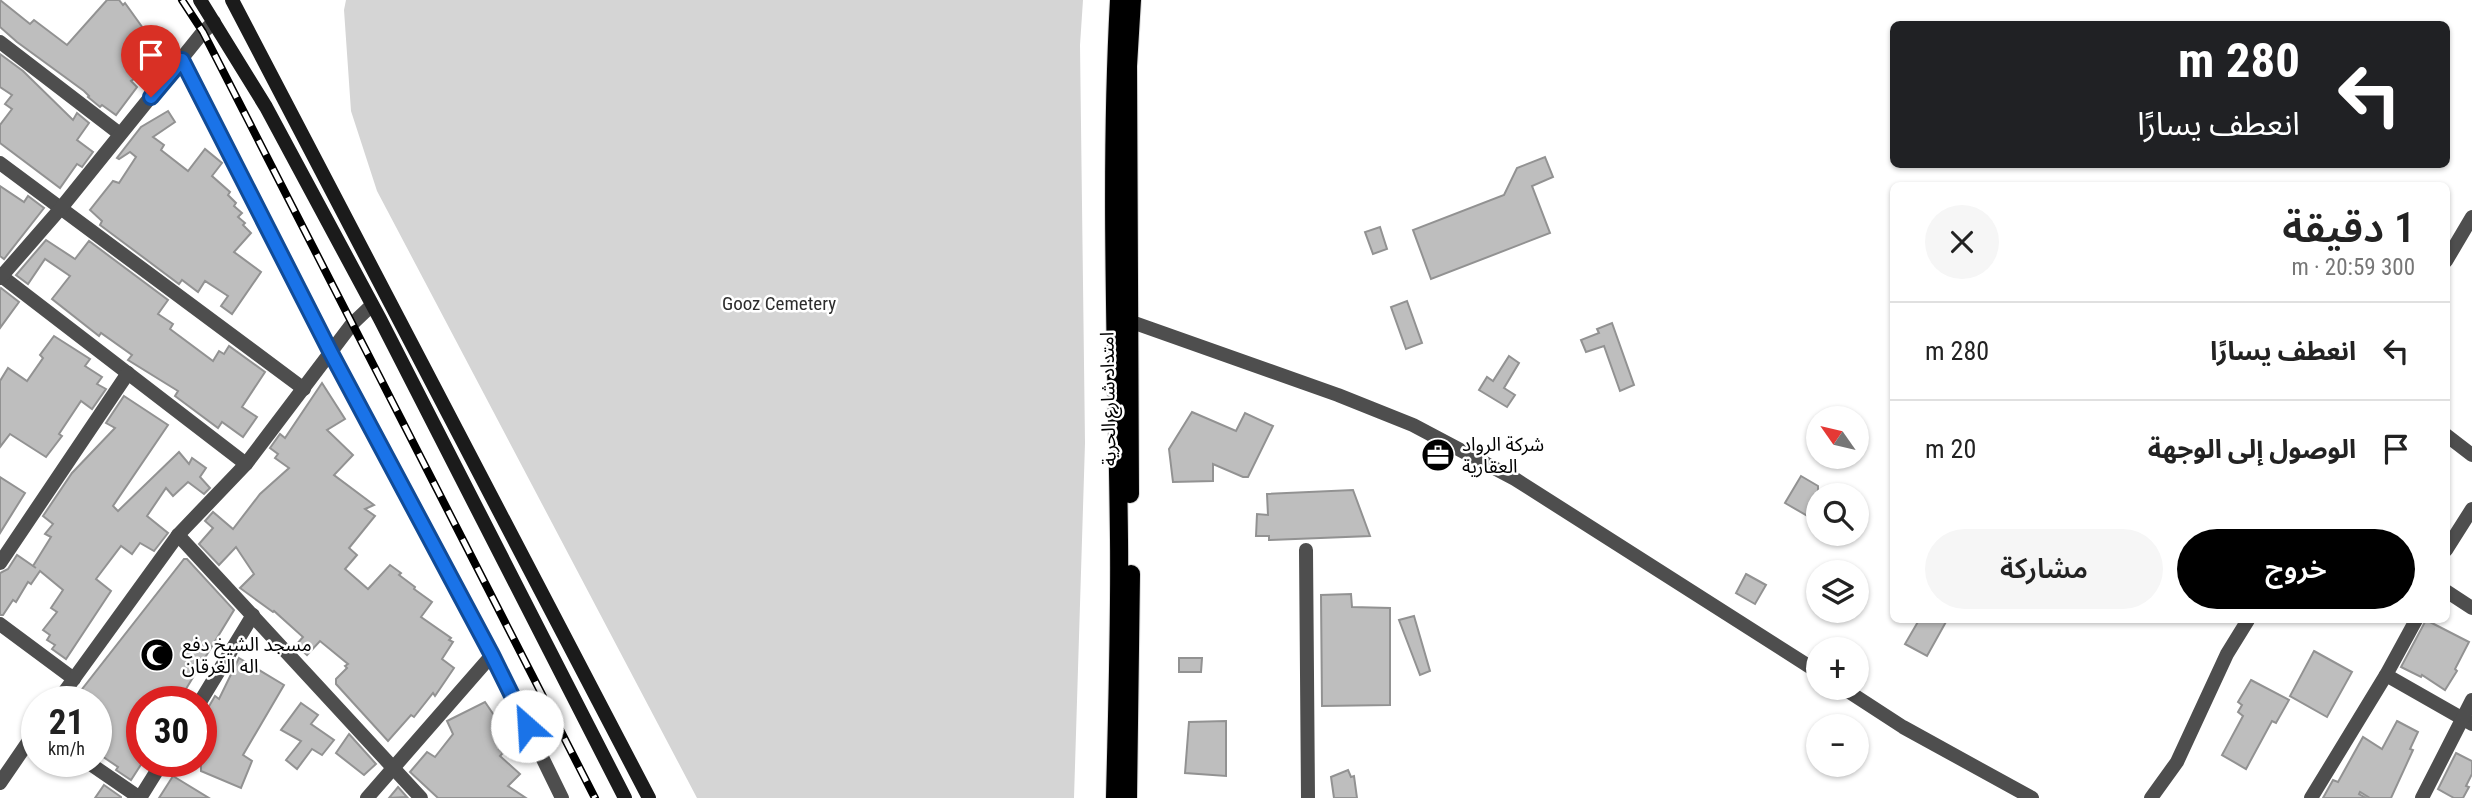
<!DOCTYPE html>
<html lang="ar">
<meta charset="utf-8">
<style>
body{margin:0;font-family:"Roboto Condensed","Noto Sans Arabic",sans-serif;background:#f6f6f6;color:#222;direction:rtl;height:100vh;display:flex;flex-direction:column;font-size:26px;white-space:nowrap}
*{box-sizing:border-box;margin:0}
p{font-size:23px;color:#767676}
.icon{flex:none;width:38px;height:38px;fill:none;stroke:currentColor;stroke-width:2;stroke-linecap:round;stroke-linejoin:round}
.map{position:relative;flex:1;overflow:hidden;direction:ltr}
.sheet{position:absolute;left:1890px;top:182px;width:560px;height:441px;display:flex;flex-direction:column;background:#fff;border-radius:10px;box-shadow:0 2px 5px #0004;direction:rtl}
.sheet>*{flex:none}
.guide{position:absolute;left:1890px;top:21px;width:560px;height:147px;border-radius:10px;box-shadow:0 2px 5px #0004;direction:rtl;background:#202124;color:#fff;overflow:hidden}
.needle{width:46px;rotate:304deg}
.tools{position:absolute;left:1806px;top:406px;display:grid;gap:14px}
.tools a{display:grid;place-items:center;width:63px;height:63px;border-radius:50%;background:#fff;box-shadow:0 2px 5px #0004;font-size:35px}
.speed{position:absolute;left:21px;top:686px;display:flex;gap:14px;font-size:35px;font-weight:700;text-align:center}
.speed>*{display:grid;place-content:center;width:91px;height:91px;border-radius:50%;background:#fff;box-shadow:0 2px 5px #0004;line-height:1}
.speed small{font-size:18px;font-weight:400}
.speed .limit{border:10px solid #d22;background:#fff;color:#111}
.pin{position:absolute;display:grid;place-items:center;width:60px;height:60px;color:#fff;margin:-72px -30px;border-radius:50% 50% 50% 0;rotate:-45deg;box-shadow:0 0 7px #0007}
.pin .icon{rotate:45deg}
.me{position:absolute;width:77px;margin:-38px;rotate:334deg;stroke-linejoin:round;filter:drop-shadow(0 0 5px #0008)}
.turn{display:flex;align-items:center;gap:24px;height:147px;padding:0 35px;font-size:32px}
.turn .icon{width:91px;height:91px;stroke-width:2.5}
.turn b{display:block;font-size:49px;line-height:60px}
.round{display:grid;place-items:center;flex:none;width:74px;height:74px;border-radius:37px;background:#f6f6f6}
.head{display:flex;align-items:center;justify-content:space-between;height:119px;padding:0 35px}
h1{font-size:42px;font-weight:600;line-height:52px}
.action{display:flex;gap:14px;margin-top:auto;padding:14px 35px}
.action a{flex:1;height:80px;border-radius:42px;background:#000;color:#fff;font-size:28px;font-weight:600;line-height:80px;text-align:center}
.action a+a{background:#f6f6f6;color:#222}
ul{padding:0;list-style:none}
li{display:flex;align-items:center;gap:21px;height:98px;padding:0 35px;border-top:2px solid #e0e0e0}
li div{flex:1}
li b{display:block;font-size:26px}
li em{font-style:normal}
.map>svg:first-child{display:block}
</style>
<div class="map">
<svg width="2472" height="798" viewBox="0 0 2472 798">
<rect width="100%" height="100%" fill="#fff"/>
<path fill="#d5d5d5" d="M346 0H1083L1080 45 1085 443 1074 798H697L377 191 351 111 344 10Z"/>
<g fill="#bebebe" stroke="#929292" stroke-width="2">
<path d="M0 0 30 24 34 20 67 45 107 0H119L123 5 125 3 150 38 161 62 131 81 137 87 116 115 102 105 100 107 88 97 89 96 84 91 17 42 0 27Z"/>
<path d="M0 54 23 71 73 120 77 113 89 123 77 140 93 152 82 167 77 164 60 188 0 143V125L12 109 5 104 12 95 0 87Z"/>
<path d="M168 111 175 122 153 137 164 145 161 150 188 171 205 149 222 163 212 176 230 192 228 195 236 203 234 206 242 213 238 217 245 223 243 225 251 233 234 252 261 272 232 314 221 306 228 296 205 281 198 292 182 280 179 284 100 225 102 221 90 210 113 181 119 183 136 157 130 152 119 159 117 158 141 127Z"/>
<path d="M1545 157 1553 177 1532 186 1550 233 1431 279 1413 230 1504 195 1517 168Z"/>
<path d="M0 186 24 202 28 196 44 208 4 259 0 256Z"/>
<path d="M1380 227 1387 249 1373 254 1365 232Z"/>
<path d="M46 240 75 259 89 241 168 300 158 314 173 324 170 329 213 361 219 351 224 354 229 346 265 372 242 407 257 417 243 437 222 422 218 428 175 396 178 391 128 360 132 355 101 333 99 336 52 299 70 276 45 259 28 284 16 275Z"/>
<path d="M1 288 19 302 0 328V290Z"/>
<path d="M1407 301 1422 343 1406 349 1391 307Z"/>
<path d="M1612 323 1634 385 1620 391 1604 346 1586 352 1581 340 1599 333 1597 329Z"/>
<path d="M54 336 90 359 85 366 102 377 97 384 106 389 92 409 81 401 59 434 62 436 46 457 10 434 0 447V381L8 368 27 381 43 358 40 355Z"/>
<path d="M1509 356 1519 363 1504 388 1515 395 1507 407 1479 390 1487 377 1493 381Z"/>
<path d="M322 383 345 419 327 430 353 455 334 475 374 505 365 509 375 516 349 548 357 555 345 569 368 589 390 565 401 573 399 575 415 587 414 589 432 602 421 617 451 638 449 640 453 642 442 659 454 668 435 696 433 693 414 717 411 715 388 741 336 684V679L347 668 345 666 348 664 320 641 307 655 296 645 303 637 274 611 273 612 240 588 254 574 236 547 219 565 199 544 213 528 205 521 213 512 233 529 260 494 289 468 275 458 278 454 270 448 280 434 285 438Z"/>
<path d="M124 396 168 425 113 506 118 511 179 452 189 464 192 458 206 468 200 477 210 488 204 494 188 482 173 496 166 488 147 516 168 533 154 551 140 543 132 554 121 546 96 579 111 591 66 659 52 649 55 645 47 640 50 635 43 630 57 612 51 608 63 590 40 571 31 584 28 582 16 602 13 600 3 615H0V573L8 569 17 555 36 568 33 566 51 537 45 534 53 524 43 516 72 473 115 428 106 423Z"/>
<path d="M1192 412 1236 431 1245 413 1273 426 1248 477H1243L1213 464V481L1173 482 1169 449Z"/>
<path d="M1801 476 1818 486V522L1785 503Z"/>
<path d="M0 477 25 493 0 533Z"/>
<path d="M1353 490 1370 536 1269 540V536H1256L1257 514 1268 515 1267 494Z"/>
<path d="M184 559H187L234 610 178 702H142V763L131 780 116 770 118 767 96 752V702H72Z"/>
<path d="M1746 574 1766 585 1755 604 1736 593Z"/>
<path d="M1351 594 1352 607 1390 608V705L1322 706 1321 595Z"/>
<path d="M1414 616 1430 671 1420 675 1399 620Z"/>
<path d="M1919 620H1947L1927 656 1905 644Z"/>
<path d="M2426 620 2469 642 2455 669 2457 671 2445 690 2422 675 2421 677 2401 667Z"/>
<path d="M2314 651 2352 672 2327 717 2290 696Z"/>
<path d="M239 658 284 685 243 755 252 761 241 788 201 771V711L208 708 215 696 219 699Z"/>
<path d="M1179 658H1202L1201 672H1179Z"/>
<path d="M2251 680 2289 700 2276 723 2272 721 2246 769 2222 755 2243 716 2238 712 2242 705 2238 702Z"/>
<path d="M485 702 511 740 499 749 503 753 500 756 520 774 508 786 526 798H438L410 772 427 752 435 757 453 734 447 721Z"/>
<path d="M301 703 318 715 311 724 334 740 322 755 312 749 297 769 286 760 301 741 281 730Z"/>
<path d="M1226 721V776L1185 773 1189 722Z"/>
<path d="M2397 721 2418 732 2410 749 2413 750 2391 798H2370L2360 792 2359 794 2366 798H2323L2333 780 2338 782 2363 737 2382 749Z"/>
<path d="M349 734 376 764 364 775 336 753Z"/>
<path d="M2456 753 2472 761V774L2466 786 2469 787 2463 798H2454L2438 789Z"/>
<path d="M1348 770 1351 777 1354 776 1357 798H1334L1331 777Z"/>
<path d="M173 776 209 798H159Z"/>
<path d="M104 785 121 797V798H95Z"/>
<path d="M398 787 407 797 389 798Z"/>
</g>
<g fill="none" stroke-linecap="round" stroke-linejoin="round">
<defs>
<g id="primary">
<path d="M1130 494 1128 66 1132 0"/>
<path d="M1115 798C1117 712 1120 625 1119 539 1117 359 1109 180 1119 0"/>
<path d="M1128 798 1131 574"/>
</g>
</defs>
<use href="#primary" stroke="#dbdbdb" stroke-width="20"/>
<g stroke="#4e4e4e" stroke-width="14">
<path d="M0 42 120 134"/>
<path d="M182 60 331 353 492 655 562 798"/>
<path d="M0 163 304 389"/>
<path d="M2446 261 2472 217"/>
<path d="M0 275 246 464"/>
<path d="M0 278 61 208 203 32 214 22"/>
<path d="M1129 321 1338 395 1413 425 1515 479 1818 672"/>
<path d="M2446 435 2472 455"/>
<path d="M178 535 421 798"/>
<path d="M1306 550 1308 798"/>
<path d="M2446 550 2472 509"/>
<path d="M0 563 128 373"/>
<path d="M2446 591 2472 608"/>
<path d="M0 624 74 679"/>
<path d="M2386 675 2472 724"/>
<path d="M1843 688 1903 727 2032 798"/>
<path d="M57 702 178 535 246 464 352 324 372 305"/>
<path d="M200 702 253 615"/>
<path d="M86 761 140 798"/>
<path d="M0 783 37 729"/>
<path d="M140 798 163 761"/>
<path d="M367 798 492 655"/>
<path d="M2151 798 2177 762 2227 654 2248 620"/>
<path d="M2311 798 2386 675 2416 620"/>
<path d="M2422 798 2472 700"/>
</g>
<g stroke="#1b1b1b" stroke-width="14">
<path d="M200 0 266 107 380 319 625 798"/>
<path d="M232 0 649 798"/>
</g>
<use href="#primary" stroke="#000" stroke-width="18"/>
<defs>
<path id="rail" d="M182 0 203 32 595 798"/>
</defs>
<use href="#rail" stroke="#000" stroke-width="8"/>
<use href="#rail" stroke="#fff" stroke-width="5" stroke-dasharray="16" stroke-linecap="butt"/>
</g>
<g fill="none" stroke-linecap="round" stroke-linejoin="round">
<defs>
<path id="route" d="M151 97 182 60 331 353 492 655 527 726"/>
</defs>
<use href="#route" stroke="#114b97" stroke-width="18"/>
<use href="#route" stroke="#1a73e8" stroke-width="12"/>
</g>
<defs>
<symbol id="office-disc" viewBox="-11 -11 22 22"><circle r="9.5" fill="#000" stroke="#fff"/><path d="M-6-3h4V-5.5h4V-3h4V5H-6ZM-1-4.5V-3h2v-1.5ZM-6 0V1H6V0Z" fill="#fff"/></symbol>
<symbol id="mosque-disc" viewBox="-11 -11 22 22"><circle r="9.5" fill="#000" stroke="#fff"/><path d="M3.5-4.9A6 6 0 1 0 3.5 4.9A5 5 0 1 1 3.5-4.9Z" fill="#fff"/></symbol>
</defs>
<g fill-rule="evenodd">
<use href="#office-disc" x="1419" y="436" width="38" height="38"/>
<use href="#mosque-disc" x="138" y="636" width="38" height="38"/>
</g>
<g text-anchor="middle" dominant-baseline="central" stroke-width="5" stroke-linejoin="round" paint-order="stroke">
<g font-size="19" fill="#2c2c2c" stroke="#fff">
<text x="779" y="303">Gooz Cemetery</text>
</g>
<g font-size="19" fill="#000" stroke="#fff">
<text transform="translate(1108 399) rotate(-91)">امتداد شارع الحرية</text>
</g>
<g font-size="19" fill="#000" stroke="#fff" text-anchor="start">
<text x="1462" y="444">شركة الرواد<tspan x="1462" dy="22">العقارية</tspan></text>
<text x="182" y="644">مسجد الشيخ دفع<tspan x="182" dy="22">اله الغرقان</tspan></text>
</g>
</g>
</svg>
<div class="tools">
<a><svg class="needle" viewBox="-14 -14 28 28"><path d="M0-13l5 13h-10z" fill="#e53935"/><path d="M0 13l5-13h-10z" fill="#767676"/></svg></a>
<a><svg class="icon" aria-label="search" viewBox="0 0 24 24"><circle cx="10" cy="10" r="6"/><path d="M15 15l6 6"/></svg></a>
<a><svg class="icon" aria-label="layers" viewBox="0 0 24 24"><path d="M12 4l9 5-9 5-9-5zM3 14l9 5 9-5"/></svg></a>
<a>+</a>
<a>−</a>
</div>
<div class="speed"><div>21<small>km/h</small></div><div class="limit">30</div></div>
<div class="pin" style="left:151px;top:97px;background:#d93025"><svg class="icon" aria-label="arrive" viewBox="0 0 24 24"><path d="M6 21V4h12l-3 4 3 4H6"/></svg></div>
<svg class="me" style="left:527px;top:726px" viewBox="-20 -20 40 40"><circle r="19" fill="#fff"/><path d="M0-13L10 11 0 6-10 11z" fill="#1a73e8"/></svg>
<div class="guide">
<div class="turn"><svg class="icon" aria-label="left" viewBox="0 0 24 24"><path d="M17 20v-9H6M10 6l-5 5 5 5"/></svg><div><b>280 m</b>انعطف يسارًا</div></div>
</div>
<section class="sheet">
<div class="head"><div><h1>1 دقيقة</h1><p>300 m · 20:59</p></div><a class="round"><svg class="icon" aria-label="close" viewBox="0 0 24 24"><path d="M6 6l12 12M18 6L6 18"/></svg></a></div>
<ul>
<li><svg class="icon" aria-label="left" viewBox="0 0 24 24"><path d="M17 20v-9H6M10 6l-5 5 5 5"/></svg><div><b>انعطف يسارًا</b></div><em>280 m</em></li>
<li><svg class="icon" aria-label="arrive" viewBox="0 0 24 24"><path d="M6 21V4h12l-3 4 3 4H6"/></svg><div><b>الوصول إلى الوجهة</b></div><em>20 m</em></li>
</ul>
<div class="action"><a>خروج</a><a>مشاركة</a></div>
</section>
</div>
